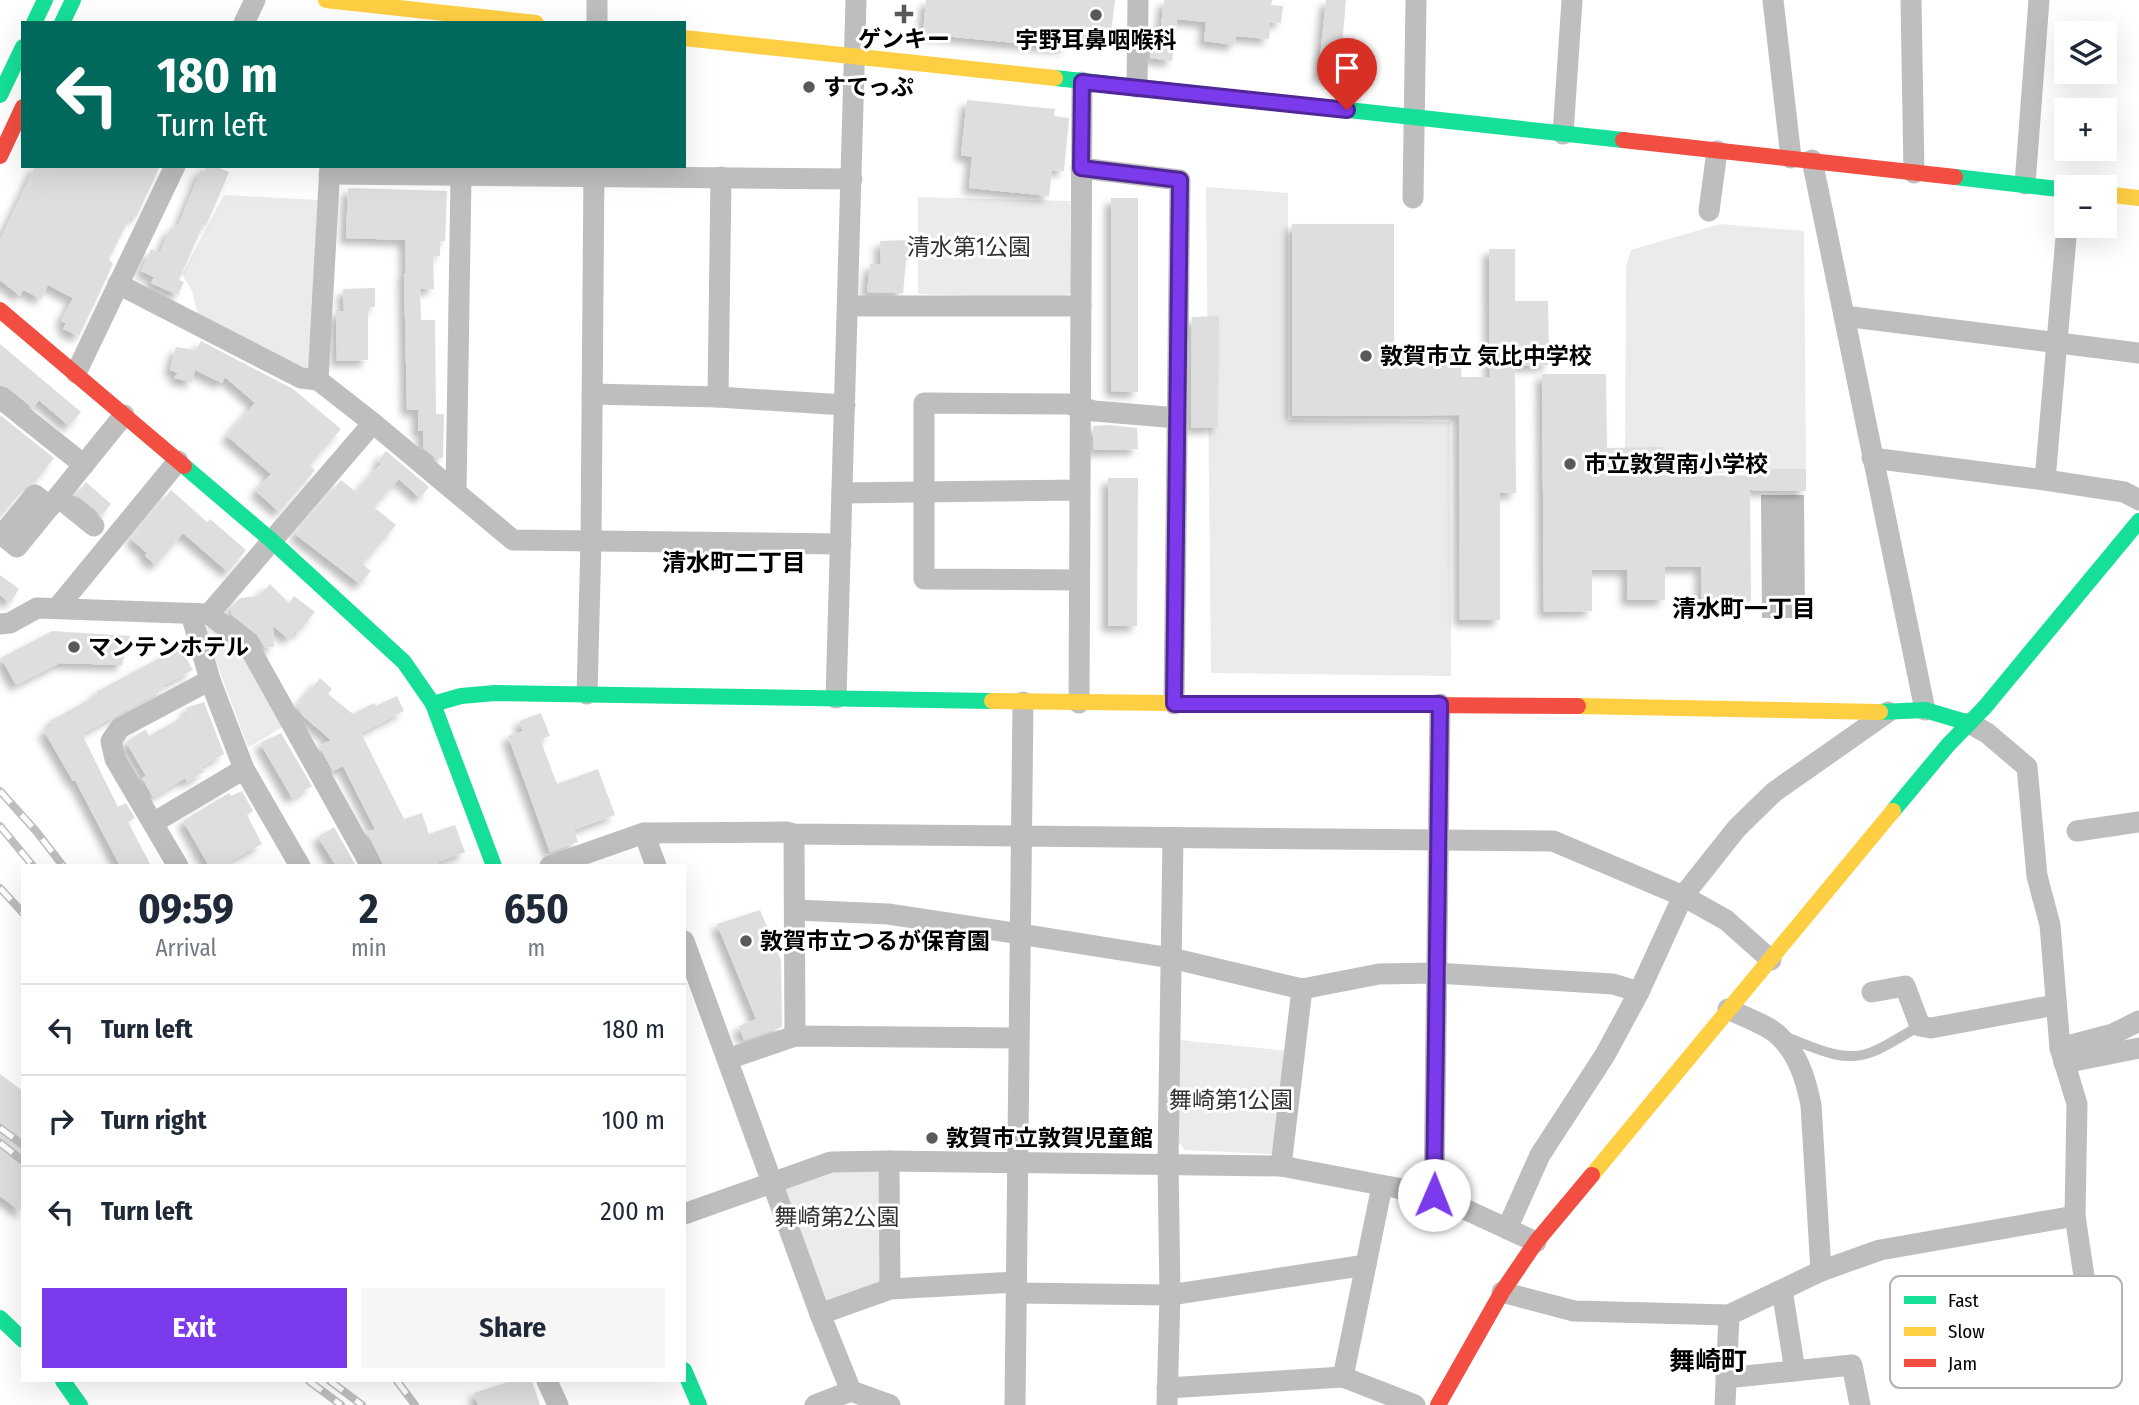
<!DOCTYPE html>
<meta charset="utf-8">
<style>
body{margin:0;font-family:"Fira Sans Condensed","Noto Sans JP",sans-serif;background:#f6f6f7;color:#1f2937;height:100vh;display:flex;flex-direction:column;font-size:26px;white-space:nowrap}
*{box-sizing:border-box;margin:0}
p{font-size:23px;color:#747a83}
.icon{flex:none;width:38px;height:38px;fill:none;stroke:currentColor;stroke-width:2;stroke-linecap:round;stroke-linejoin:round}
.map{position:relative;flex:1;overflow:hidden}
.drawer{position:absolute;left:21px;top:864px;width:665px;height:518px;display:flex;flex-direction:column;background:#fff;border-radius:0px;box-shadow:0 7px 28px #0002}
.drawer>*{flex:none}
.hud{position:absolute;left:21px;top:21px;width:665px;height:147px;border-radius:0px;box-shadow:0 7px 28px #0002;background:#00695c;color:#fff;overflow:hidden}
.fabs{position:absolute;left:2054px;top:21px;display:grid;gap:14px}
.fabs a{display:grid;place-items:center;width:63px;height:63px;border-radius:0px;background:#fff;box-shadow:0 7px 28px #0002;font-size:35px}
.pin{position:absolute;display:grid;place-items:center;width:60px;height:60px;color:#fff;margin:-72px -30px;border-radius:50% 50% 50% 0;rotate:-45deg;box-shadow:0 0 7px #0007}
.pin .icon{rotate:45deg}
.me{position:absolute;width:77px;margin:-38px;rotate:1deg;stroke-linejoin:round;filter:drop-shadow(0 0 5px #0008)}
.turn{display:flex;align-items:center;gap:24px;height:147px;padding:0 21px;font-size:32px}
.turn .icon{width:91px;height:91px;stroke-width:2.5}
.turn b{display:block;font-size:49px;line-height:60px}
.eta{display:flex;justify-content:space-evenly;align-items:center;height:119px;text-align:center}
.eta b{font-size:42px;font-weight:700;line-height:49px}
.primary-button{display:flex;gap:14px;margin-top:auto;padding:14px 21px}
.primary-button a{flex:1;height:80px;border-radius:0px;background:#7c3aed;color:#fff;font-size:28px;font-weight:700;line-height:80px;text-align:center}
.primary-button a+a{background:#f6f6f7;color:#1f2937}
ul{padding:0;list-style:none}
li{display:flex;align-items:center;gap:21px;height:91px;padding:0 21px;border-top:2px solid #e0e1e3}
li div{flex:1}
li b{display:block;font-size:26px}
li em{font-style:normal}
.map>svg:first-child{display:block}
</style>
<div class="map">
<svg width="2139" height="1405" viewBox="0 0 2139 1405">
<defs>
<filter id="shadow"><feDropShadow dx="-6" dy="6" stdDeviation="3.5" flood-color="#0004"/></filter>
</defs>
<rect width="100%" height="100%" fill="#fff"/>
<g fill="#ebebeb">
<path d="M1206 187 1288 193V420L1450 422 1451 676 1211 673Z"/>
<path d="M224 195 318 200 310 365 305 370 198 315 192 291 182 274Z"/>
<path d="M918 197 1070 201 1071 292 1062 299 918 294Z"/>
<path d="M1720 224 1804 231 1806 469 1663 476V448H1625L1626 267 1631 250Z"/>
<path d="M210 626 243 651 283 727 248 747 203 627Z"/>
<path d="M1180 1040 1289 1051 1273 1154 1185 1150 1177 1141Z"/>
<path d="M878 1169 882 1175 883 1280 878 1285 827 1304 783 1187 831 1170Z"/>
</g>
<path fill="#bdbdbd" d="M1761 495H1804L1805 618H1762Z"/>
<g fill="#dedede" filter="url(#shadow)">
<path d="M926 0H1115L1111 32 1087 30 1086 39 1067 37 1066 48 923 34Z"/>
<path d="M1164 0H1272L1271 5 1283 6 1281 23 1270 22 1269 39 1236 36 1235 45 1204 41 1206 22 1177 19 1172 61 1150 58 1151 34 1160 35Z"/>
<path d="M1326 0H1346L1339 80 1318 77Z"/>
<path d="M967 100 1055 109 1054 116 1069 118 1064 171 1052 170 1049 196 969 188 972 157 961 155Z"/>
<path d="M35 166H160L136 218 131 215 109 259 113 264 79 336 63 329 66 323 61 321 73 298 48 285 41 299 23 290 20 296 0 280V240Z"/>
<path d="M206 166H215L229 172 206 226 203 225 179 280 184 282 178 295 151 283 154 277 141 271 151 249 160 253 170 228 173 230 175 225 178 226 201 170 204 171Z"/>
<path d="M348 188 447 191 445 241H440V256H433L434 289H420L421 320H435L436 414H444L443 458H436L423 448V431H418V410H407L404 273H406L405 240 346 238Z"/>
<path d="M1111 198H1138V392L1111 391Z"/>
<path d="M1292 224H1394V353H1462L1461 377H1490L1489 249H1515V301H1548L1549 365 1515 366 1516 493H1500V620H1460L1459 415 1292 416Z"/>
<path d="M908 240 909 260H906L903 293 867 292 870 264 881 265 880 241Z"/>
<path d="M375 288V307H368V360L337 361 336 311H344L343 289Z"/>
<path d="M1219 316 1218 427 1191 428 1192 317Z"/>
<path d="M201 341 293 389 341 429 310 465 315 470 279 512 256 491 271 474 227 436 255 403 225 377 222 383 195 370 192 382 174 378 178 373 170 370 176 347 196 350Z"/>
<path d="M0 344 81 412 69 426 39 400 33 408 8 388 0 385Z"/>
<path d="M1542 374H1606L1607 448 1663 447V476L1765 475V469H1806V491L1750 490 1751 601H1701V567H1665V600H1627V570H1592V611L1544 612Z"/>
<path d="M0 415 54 458 35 482 25 487 0 517Z"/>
<path d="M1109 425 1137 428 1138 449 1094 450 1093 426Z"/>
<path d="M386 451 429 487 420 498 399 479 374 507 396 525 363 564 371 571 360 584 295 534 341 480 356 492 381 464 378 461Z"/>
<path d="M1108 478H1138L1137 626H1108Z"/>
<path d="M86 482 111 504 102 515 76 495Z"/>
<path d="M171 490 207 522 210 519 246 550 228 572 183 533 156 565 145 556 147 553 131 539Z"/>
<path d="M0 575 19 589 10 603 0 595Z"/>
<path d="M270 584 289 603 294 596 315 612 298 633 295 631 289 639 273 626 274 647 265 648 257 635 232 615 231 608 240 598 258 596Z"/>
<path d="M52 631 130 636 122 665 60 663 16 685 1 658Z"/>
<path d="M180 647 193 670 162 686 164 689 84 733 85 735 83 736 116 803 118 807 126 803 135 818 128 822 151 866H120L75 780 73 781 44 731 53 725 50 721 97 695 96 692Z"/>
<path d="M320 678 332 689 328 694 353 714 374 703 376 706 397 696 404 711 361 733 404 819 422 813 429 834 455 825 465 852 438 862 440 866H384L367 832 375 829 343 766 333 771 319 746 331 740 302 715 297 706Z"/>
<path d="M204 702 224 754 201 767 204 772 187 782 185 778 153 797 142 778 146 776 126 742 146 729 149 736 188 714 186 708Z"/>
<path d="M541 713 550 736 540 739 557 784 598 769 615 815 574 830 578 842 550 852 508 736 523 731 519 721Z"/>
<path d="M281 733 312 786 292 798 260 743Z"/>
<path d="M242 791 253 811 247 815 262 844 230 861 232 866H209L183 821 229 793 231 796Z"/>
<path d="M334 827 356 866H336L318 837Z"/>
<path d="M760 910 781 960 782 1027 744 1040 739 1026 756 1019 717 924Z"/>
<path d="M0 1074 23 1091V1213L0 1196Z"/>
<path d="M511 1381H532L540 1405H478L474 1393Z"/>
</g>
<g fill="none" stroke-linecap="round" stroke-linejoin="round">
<path stroke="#bebebe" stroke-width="10" d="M1786 1037C1813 1047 1843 1064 1872 1052 1888 1046 1904 1034 1920 1026"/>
<g stroke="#bebebe" stroke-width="21">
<path d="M1773 0 1791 158"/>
<path d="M1911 0 1914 173"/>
<path d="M244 23 255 0"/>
<path d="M597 23V0"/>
<path d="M1137 87 1138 0"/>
<path d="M1563 134 1572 0"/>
<path d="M1812 160 1925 710"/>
<path d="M1081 168 1180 180 1174 704"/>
<path d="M329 174 852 179"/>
<path d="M2025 184 2039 0"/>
<path d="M1413 198 1416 0"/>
<path d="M1709 211 1717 151"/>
<path d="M118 284 301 378 318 380 373 423 513 540 841 544"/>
<path d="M848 306H1081"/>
<path d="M1844 316 2139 353"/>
<path d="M76 373 175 166"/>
<path d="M318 380 330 166"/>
<path d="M592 394 718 397 845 405"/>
<path d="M718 397 721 177"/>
<path d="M0 398 84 465"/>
<path d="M1872 458 2045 480 2124 492 2139 500"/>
<path d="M2045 480 2067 226"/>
<path d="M456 491 461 176"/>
<path d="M842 493 1080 490"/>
<path d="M58 497 94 526"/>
<path d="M50 507 35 495 2 535 17 547 124 415"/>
<path d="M1079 580 924 579V403L1068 404 1094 411 1178 418"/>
<path d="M58 607 178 461"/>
<path d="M191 614 210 680 244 769 300 866"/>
<path d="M209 614 248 645 371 866"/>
<path d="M0 624 10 623 37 608 209 614 373 423"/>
<path d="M587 694 591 541 594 166"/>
<path d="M836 698 856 0"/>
<path d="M1079 703 1082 82"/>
<path d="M153 823 244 769"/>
<path d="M2077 831 2139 822"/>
<path d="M644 833 656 866"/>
<path d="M794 834 795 1036"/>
<path d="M178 866 115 759 111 741 120 728 210 680"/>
<path d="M550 866 644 833 787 832 794 834 1553 841 1683 896 1726 920 1771 960"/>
<path d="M795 910 888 914 1020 934 1171 958 1302 989 1379 974 1436 973 1613 984 1639 992"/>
<path d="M684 941 820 1314 851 1391"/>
<path d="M1872 992 1905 986 1920 1026 1931 1028 2055 1005"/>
<path d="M1728 1009C1744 1017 1766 1024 1778 1035 1798 1053 1806 1080 1811 1105L1821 1271"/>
<path d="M2060 1048 2113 1034 2139 1021"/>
<path d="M728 1059 795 1036 1019 1038"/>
<path d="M2064 1063 2139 1048"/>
<path d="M889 1161 890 1289"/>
<path d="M1281 1166 1302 989"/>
<path d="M1434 1195 1440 704"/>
<path d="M684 1214 831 1162 889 1161 1281 1166 1434 1195 1536 1242"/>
<path d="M2075 1216 2084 1276"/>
<path d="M1507 1229 1540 1155 1605 1055 1639 992 1683 896 1737 828 1774 792 1888 712"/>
<path d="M1782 1290 1795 1371"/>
<path d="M1502 1292 1574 1311 1729 1315 1821 1271 1880 1250 2075 1216 2077 1104 2060 1048 2050 925 2037 876 2027 767 1987 733 1969 723"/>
<path d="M1016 1293 1170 1295 1366 1265"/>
<path d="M820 1314 890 1289 1016 1282"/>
<path d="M1343 1377 1382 1186"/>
<path d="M1726 1378 1852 1365 1860 1405"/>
<path d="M547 1381 558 1405"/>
<path d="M1167 1388 1343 1377 1415 1405"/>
<path d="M815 1405 851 1391 890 1405"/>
<path d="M1015 1405 1023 702"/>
<path d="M1167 1405 1170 1295 1168 1163 1173 838"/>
<path d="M1725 1405 1729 1315"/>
</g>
<g stroke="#16e098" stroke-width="16">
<path d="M34 23 45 0"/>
<path d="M62 23 73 0"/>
<path d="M1055 78 1623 140"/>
<path d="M0 95 23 47"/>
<path d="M1955 177 2067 190"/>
<path d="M184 466 271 540 404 662 433 704 494 866"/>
<path d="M433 704 461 696 495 693 992 701"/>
<path d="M1880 712 1925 710 1969 723"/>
<path d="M1893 811 1948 745 1985 707 2139 521"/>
<path d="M0 1318 23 1340"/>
<path d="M684 1370 699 1405"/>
<path d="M63 1381 80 1405"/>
</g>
<g stroke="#ffcf43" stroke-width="16">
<path d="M326 0 536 23"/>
<path d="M684 38 1055 78"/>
<path d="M2105 194 2139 198"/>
<path d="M992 701 1257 704"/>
<path d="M1578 706 1880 712"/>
<path d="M1592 1175 1893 811"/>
</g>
<g stroke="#f24e42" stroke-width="16">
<path d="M1623 140 1955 177"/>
<path d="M0 156 23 107"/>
<path d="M0 310 184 466"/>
<path d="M1257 704 1578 706"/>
<path d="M1438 1405 1502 1292 1536 1242 1592 1175"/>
</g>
<defs>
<g id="rail">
<path d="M0 791 36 831 63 866"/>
<path d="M0 826 33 866"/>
<path d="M0 888 23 913"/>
<path d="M0 1128 23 1145"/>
<path d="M0 1143 23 1161"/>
<path d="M309 1381 341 1405"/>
<path d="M330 1381 362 1405"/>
<path d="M397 1381 415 1405"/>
</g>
</defs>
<use href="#rail" stroke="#bebebe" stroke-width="8"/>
<use href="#rail" stroke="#fff" stroke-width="5" stroke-dasharray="16" stroke-linecap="butt"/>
</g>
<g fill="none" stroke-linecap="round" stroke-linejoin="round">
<defs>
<path id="route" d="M1347 110 1082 82 1081 168 1180 180 1174 704H1440L1434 1195"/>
</defs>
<use href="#route" stroke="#51269a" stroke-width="18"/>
<use href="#route" stroke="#7c3aed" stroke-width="12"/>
</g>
<g fill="#595959" stroke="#fff" stroke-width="2.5">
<path d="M900.5 3.5h7v7h7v7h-7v7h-7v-7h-7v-7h7z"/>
<circle cx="1096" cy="15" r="7"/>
<circle cx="809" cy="87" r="7"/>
<circle cx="1366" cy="356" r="7"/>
<circle cx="1570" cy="464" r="7"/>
<circle cx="74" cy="647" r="7"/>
<circle cx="746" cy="941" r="7"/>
<circle cx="932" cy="1138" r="7"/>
</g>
<g text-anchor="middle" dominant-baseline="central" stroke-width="6" stroke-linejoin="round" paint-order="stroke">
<g font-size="23" font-weight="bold" fill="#000" stroke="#fff" text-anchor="start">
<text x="904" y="39" text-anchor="middle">ゲンキー</text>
<text x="1096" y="40" text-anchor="middle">宇野耳鼻咽喉科</text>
<text x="823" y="87">すてっぷ</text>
<text x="1380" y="356">敦賀市立 気比中学校</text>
<text x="1584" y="464">市立敦賀南小学校</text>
<text x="88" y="647">マンテンホテル</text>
<text x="760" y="941">敦賀市立つるが保育園</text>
<text x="946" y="1138">敦賀市立敦賀児童館</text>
</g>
<g font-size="23" fill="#313131" stroke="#fff">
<text x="969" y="247">清水第1公園</text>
<text x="1231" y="1100">舞崎第1公園</text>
<text x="837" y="1217">舞崎第2公園</text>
</g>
<g font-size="24" font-weight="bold" fill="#000" stroke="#fff">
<text x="734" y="563">清水町二丁目</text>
<text x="1744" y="609">清水町一丁目</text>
</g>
<g font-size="26" font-weight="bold" fill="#000" stroke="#fff">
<text x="1708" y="1361">舞崎町</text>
</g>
</g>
<rect x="1890" y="1276" width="232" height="112" rx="10" fill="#fff" stroke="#b2b2b2" stroke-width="2"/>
<rect x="1904" y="1296" width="32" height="8" fill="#16e098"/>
<rect x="1904" y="1327" width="32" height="9" fill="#ffcf43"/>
<rect x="1904" y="1359" width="32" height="8" fill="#f24e42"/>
<g font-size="19" fill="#000">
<text x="1948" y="1307">Fast</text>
<text x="1948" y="1338">Slow</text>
<text x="1948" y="1370">Jam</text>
</g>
</svg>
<div class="fabs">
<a><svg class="icon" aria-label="layers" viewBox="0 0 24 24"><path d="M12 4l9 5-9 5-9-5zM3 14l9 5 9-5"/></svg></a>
<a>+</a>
<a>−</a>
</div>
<div class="pin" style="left:1347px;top:110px;background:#d93025"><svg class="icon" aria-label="arrive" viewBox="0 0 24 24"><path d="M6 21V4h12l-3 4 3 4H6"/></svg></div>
<svg class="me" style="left:1434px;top:1195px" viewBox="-20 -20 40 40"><circle r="19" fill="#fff"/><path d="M0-13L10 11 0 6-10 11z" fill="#7c3aed"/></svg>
<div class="hud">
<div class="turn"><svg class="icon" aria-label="left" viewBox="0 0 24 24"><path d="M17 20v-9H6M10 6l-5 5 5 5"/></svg><div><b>180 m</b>Turn left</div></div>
</div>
<section class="drawer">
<div class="eta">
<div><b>09:59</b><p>Arrival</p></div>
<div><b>2</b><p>min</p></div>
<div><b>650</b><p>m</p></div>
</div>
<ul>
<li><svg class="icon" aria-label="left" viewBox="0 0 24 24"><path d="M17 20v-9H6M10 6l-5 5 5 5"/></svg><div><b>Turn left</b></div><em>180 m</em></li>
<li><svg class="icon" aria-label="right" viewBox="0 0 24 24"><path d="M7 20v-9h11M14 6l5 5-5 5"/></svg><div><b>Turn right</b></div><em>100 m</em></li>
<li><svg class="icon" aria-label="left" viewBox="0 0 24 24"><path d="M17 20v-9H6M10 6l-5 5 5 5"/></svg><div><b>Turn left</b></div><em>200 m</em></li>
</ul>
<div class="primary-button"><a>Exit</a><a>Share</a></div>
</section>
</div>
